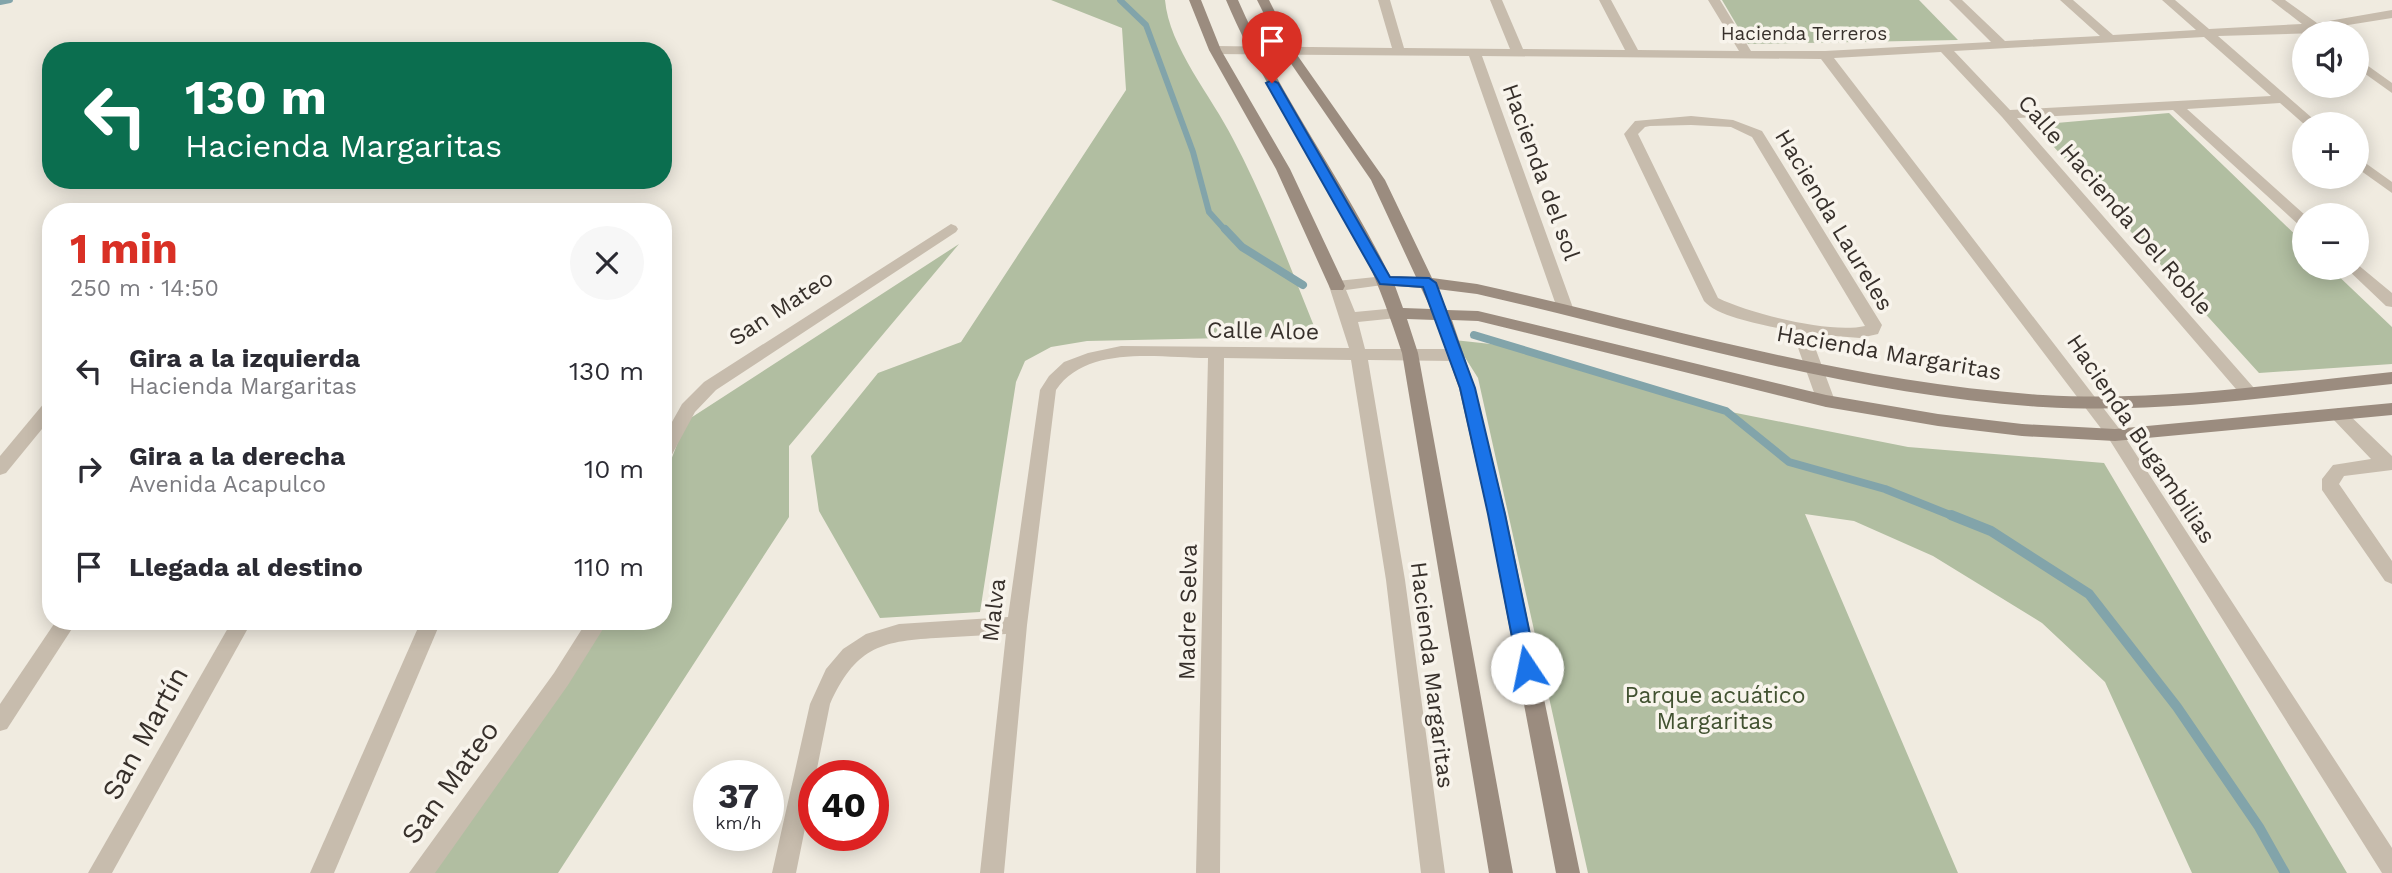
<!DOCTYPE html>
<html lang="es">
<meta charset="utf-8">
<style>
body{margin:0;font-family:"Work Sans",sans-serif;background:#f7f7f7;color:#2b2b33;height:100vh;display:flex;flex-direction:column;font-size:26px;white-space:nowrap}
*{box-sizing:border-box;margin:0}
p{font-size:23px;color:#7c7c81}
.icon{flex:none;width:38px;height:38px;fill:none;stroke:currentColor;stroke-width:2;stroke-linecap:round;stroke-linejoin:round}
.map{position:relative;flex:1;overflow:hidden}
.side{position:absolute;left:42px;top:203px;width:630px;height:427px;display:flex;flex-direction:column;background:#fff;border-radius:28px;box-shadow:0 4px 18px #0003}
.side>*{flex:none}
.guide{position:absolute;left:42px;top:42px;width:630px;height:147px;border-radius:28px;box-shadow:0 4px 18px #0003;background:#0b6e4f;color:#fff;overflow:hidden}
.fabs{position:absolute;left:2292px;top:21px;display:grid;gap:14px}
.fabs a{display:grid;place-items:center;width:77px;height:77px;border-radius:50%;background:#fff;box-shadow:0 4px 18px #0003;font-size:35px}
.speed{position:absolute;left:693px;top:760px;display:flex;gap:14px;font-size:35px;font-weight:700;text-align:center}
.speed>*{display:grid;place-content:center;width:91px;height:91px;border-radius:50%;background:#fff;box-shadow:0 4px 18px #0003;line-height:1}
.speed small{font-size:18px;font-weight:400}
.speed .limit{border:10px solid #d22;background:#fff;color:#111}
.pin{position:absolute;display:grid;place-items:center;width:60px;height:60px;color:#fff;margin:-72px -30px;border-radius:50% 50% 50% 0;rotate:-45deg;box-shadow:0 0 7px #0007}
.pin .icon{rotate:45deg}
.me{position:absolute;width:77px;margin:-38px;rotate:349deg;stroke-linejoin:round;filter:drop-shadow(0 0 5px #0008)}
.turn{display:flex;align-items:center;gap:24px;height:147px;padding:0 28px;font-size:32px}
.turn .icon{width:91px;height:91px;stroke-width:2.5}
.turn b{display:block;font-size:49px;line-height:60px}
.round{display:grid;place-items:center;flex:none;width:74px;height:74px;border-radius:37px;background:#f7f7f7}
.summary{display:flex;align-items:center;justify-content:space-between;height:119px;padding:0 28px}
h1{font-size:42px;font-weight:700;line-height:52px;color:#d93025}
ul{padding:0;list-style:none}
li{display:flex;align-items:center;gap:21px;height:98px;padding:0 28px}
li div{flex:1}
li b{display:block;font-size:26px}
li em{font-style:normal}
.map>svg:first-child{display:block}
</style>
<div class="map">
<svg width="2392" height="873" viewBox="0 0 2392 873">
<rect width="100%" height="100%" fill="#f0ebe0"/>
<g fill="#b1bea1">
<path d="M1051 0H1165C1169 47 1212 97 1233 139 1266 201 1291 270 1318 336L1087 341 1051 347 1025 361 1016 382 980 612 880 618 819 511 811 456 878 373 961 342 1126 90 1122 28Z"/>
<path d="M1722 0H1919L1958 40 1748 44Z"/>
<path d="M2169 113 2305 244V268H2330L2392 327V364L2259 373 2034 125Z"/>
<path d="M959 244 789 446V517L558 873H429L606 621H663V481L686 421Z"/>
<path d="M1454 340 1509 346 1669 396 1726 411 1908 447 2104 463 2347 873H2192L2105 682 2042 623 1933 556 1854 521 1805 514 1958 873H1588L1478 378Z"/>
</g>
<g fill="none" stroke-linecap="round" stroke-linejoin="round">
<g stroke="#82a4aa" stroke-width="6">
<path d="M1120 0 1146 25 1193 152 1209 212 1226 231"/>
<path d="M0 2 10 0"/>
</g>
<g stroke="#82a4aa" stroke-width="8">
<path d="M1225 229 1242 247 1303 285"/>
<path d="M1474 335 1726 411 1789 462 1885 489 1955 517"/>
</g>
<path stroke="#82a4aa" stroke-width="10" d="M1951 515 1991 531 2089 594 2177 707 2259 827 2285 873"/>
<g fill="#c7bcad" fill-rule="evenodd">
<path d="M1378 0H1390L1404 48 1510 49 1490 0H1502L1523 49 1625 50 1599 0H1611L1638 50 1739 51 1708 0H1720L1751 51H1825L1991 42 1949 0H1962L2005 41 2100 36 2060 0H2073L2113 35 2196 30 2162 0H2175L2209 29 2302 24 2271 0H2285L2317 23 2392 10V18L2323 29 2317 33 2218 36 2319 124 2305 125 2280 103 2187 109 2305 215V227L2300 226 2173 110 2017 118 2254 388 2256 392 2254 396H2242L2002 117 1941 52 1834 58 2121 431 2392 848V873H2382L2109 439 1821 59 1482 56 1573 308 1565 313 1557 308 1469 56 1215 54 1209 50 1215 46 1392 48ZM2204 37 2271 96 2010 110 1954 51Z"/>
<path d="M2357 58 2392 83V93L2357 68Z"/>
<path d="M1691 116 1733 120 1762 131 1882 325 1878 334 1860 338 1810 334 1835 401 1832 405 1826 407 1817 401 1792 331C1770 326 1718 318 1704 301L1624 134 1635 121ZM1691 125 1731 127 1752 137 1865 326C1830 334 1751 314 1718 298L1638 134 1645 127 1650 126Z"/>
<path d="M2357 157 2392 182V193L2357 168Z"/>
<path d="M951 224 956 226 958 229 956 232 716 390 695 412 669 460 663 461V438L682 404 704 382Z"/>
<path d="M2357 264 2392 293V307L2386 306 2346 268H2357Z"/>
<path d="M1385 276 1393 281 1390 284 1346 290 1355 312 1397 308 1405 313 1397 318 1358 322 1365 349H1456L1464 355 1456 361 1368 360 1405 580 1445 873H1421L1386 580 1351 360 1224 358 1220 873H1196L1208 358C1160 358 1087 344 1056 390L1027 625 1004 873H980L1006 634C983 635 959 637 936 638 879 641 855 649 830 704L796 873H772L810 704 826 669 843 649 866 634 899 624 1008 617 1040 390 1049 376 1064 362 1088 353 1121 346 1349 348 1329 286 1337 281Z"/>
<path d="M51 400V418L6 473 0 475V456L45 402Z"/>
<path d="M2338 408 2344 410 2392 456V470L2344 476 2339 484 2392 561V584L2385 581 2322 490V479L2333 465 2371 459 2332 418 2329 414Z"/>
<path d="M56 621H77L7 729 0 731V704Z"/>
<path d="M232 621H252L112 873H88Z"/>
<path d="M421 621H441L334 873H310Z"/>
<path d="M587 621H608L568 685 435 873H409L554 673Z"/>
</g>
<g fill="#9b8c7f" fill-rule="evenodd">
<path d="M1189 0H1201L1221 50 1290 169 1345 286 1343 290H1331L1329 286 1276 169 1209 50Z"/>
<path d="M1226 0H1238C1280 97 1344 181 1390 276L1416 277 1371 180 1283 52 1257 0H1269L1295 52 1385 180 1432 278 1477 284C1664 326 1851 383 2043 395 2160 402 2276 384 2392 372V384C2276 396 2160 414 2043 407 1851 395 1664 337 1477 294L1437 289 1447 310 1478 311 1826 395 1938 414 2022 424 2115 429 2392 403V415L2115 441 2022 436 1938 426 1826 407 1478 321 1452 320 1475 388 1506 515 1580 873H1556L1488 515 1459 388 1435 320 1407 319 1418 353 1513 873H1489L1402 353C1390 317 1378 282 1361 248 1320 163 1263 88 1226 0ZM1395 286 1421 288 1431 309 1403 308Z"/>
</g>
</g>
<path fill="#1a73e8" stroke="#114b97" stroke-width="2" d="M1272 80 1278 83 1390 277 1429 278 1436 283 1475 388 1505 514 1537 668 1534 674 1527 676 1521 674 1518 668 1488 514 1460 388 1423 287 1380 284 1266 83Z"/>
<g text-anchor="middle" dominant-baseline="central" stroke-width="7" stroke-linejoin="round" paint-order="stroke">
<g font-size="19" fill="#37302b" stroke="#f8f4ec">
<text x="1804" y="33">Hacienda Terreros</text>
</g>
<g font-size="23" fill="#37302b" stroke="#f8f4ec">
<text transform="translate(1541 172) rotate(70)">Hacienda del sol</text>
<text transform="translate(2115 205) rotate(49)">Calle Hacienda Del Roble</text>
<text transform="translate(1834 220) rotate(59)">Hacienda Laureles</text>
<text transform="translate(781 308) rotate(-33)">San Mateo</text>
<text transform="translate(1263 331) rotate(1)">Calle Aloe</text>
<text transform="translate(1889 353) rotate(10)">Hacienda Margaritas</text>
<text transform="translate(2141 439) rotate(56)">Hacienda Bugambilias</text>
<text transform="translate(994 610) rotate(-83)">Malva</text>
<text transform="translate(1188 612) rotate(-89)">Madre Selva</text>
<text transform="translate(1432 675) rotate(83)">Hacienda Margaritas</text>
</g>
<g font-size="23" fill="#425231" stroke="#f8f4ec">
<text x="1715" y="695">Parque acuático<tspan x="1715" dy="26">Margaritas</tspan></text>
</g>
<g font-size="28" fill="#37302b" stroke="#f8f4ec">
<text transform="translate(145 733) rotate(-61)">San Martín</text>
<text transform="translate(450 782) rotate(-54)">San Mateo</text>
</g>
</g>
</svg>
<div class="fabs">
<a><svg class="icon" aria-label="sound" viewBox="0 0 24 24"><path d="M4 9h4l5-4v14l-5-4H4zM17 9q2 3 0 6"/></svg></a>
<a>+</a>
<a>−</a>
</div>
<div class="speed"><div>37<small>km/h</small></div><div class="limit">40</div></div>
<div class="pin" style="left:1272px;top:83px;background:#d93025"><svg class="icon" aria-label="arrive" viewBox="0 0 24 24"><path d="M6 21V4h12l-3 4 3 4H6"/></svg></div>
<svg class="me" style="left:1527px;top:668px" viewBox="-20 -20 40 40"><circle r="19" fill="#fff"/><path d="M0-13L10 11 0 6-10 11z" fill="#1a73e8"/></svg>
<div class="guide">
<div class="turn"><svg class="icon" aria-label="left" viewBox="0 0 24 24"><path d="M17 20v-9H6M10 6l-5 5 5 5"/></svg><div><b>130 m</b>Hacienda Margaritas</div></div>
</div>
<section class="side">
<div class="summary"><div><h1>1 min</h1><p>250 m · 14:50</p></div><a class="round"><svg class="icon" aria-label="close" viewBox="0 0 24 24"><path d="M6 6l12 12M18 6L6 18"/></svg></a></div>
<ul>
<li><svg class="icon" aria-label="left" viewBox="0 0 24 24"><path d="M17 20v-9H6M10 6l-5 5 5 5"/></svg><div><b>Gira a la izquierda</b><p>Hacienda Margaritas</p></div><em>130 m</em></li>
<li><svg class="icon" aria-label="right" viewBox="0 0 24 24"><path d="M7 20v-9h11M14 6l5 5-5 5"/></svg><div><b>Gira a la derecha</b><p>Avenida Acapulco</p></div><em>10 m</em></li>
<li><svg class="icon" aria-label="arrive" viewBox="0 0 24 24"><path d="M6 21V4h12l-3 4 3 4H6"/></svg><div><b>Llegada al destino</b></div><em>110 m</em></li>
</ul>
</section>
</div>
